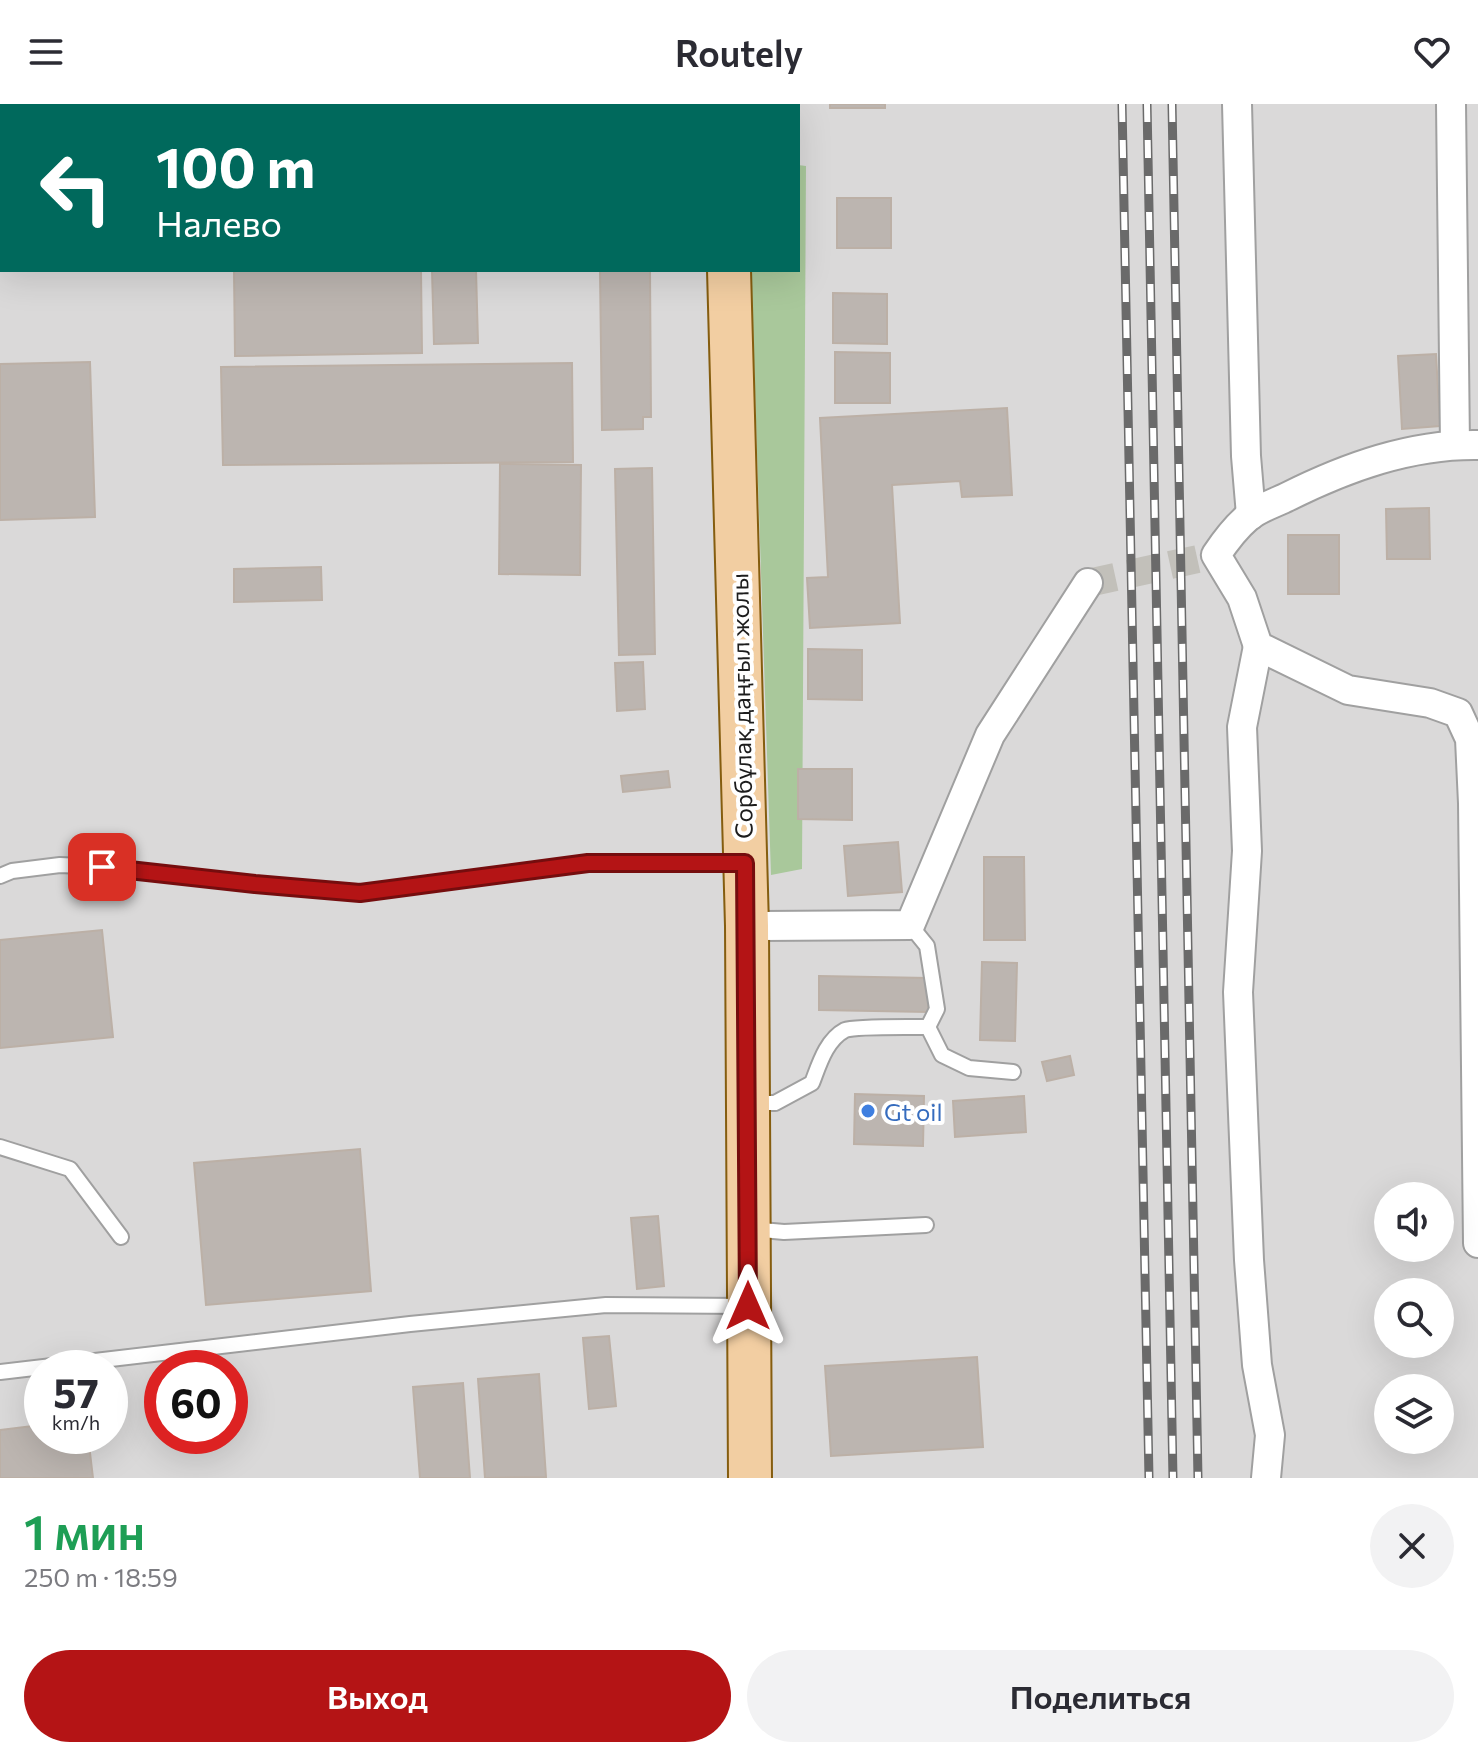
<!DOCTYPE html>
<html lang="ru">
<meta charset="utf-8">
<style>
body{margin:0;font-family:Commissioner,sans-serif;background:#f2f2f3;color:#2b2b33;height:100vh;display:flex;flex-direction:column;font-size:30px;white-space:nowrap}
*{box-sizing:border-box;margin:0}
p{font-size:26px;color:#7c7c81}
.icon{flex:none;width:44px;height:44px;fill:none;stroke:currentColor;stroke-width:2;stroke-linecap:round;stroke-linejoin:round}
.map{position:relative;height:1374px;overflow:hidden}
.drawer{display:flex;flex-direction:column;background:#fff;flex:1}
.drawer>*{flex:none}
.top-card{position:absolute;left:0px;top:0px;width:800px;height:168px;box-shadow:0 8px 32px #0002;background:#00695c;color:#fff;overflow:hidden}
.tools{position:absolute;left:1374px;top:1078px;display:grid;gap:16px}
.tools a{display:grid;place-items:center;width:80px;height:80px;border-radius:50%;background:#fff;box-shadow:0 8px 32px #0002;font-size:40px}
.speed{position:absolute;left:24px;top:1246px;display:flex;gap:16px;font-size:40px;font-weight:700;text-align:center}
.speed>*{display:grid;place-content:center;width:104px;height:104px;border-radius:50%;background:#fff;box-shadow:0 8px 32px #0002;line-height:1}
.speed small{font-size:20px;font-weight:400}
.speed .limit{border:12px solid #d22;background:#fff;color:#111}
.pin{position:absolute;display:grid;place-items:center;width:68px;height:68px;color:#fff;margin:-34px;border-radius:16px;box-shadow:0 4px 12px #0006}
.me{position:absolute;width:88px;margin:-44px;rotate:0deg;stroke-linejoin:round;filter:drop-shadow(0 0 6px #0008)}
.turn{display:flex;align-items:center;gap:28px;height:168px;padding:0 24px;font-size:36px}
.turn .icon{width:104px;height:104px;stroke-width:2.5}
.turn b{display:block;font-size:56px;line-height:68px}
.round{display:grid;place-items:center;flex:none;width:84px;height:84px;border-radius:42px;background:#f2f2f3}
.headline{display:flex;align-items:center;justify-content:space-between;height:136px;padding:0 24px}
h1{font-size:48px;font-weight:600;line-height:60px;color:#1e9e55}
.button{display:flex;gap:16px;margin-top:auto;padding:16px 24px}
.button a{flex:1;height:92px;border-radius:48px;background:#b41415;color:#fff;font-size:32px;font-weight:600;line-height:92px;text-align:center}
.button a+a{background:#f2f2f3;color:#2b2b33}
header{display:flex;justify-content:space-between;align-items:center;height:104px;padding:0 24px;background:#fff;font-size:36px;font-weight:600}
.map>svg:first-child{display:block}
</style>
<header><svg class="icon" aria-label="menu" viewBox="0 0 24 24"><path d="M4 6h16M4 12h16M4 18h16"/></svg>Routely<svg class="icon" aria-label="heart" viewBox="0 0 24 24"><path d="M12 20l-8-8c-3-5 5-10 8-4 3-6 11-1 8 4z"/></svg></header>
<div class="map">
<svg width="1478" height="1374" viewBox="0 0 1478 1374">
<rect width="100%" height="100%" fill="#ece9e2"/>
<path fill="#dad9d9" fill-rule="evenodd" d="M0 0H1478V1374H0ZM2 2H798V166H2ZM1388 1092H1440V1144H1388ZM1388 1188H1440V1240H1388ZM42 1264H110V1332H42ZM162 1264H230V1332H162ZM1388 1284H1440V1336H1388Z"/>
<path fill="#a9c89b" d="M798 61 806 62 802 765 771 771 751 166H798Z"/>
<g fill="#bcb5b0" stroke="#bcb0a6" stroke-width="2">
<rect x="228" y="0" width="272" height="2"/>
<rect x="830" y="0" width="55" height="4"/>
<rect x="837" y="94" width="54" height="50"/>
<path d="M234 166H421L422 249 235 252Z"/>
<path d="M432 166H476L478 239 434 240Z"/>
<path d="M600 166H650L651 313H643V325L602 326Z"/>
<path d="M833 189 887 190V240L833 239Z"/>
<path d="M835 248 890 249V299H835Z"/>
<path d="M1436 250 1440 322 1402 325 1398 252Z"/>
<path d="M90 258 95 413 0 416V260Z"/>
<path d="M572 259 573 358 223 361 221 263Z"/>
<path d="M1007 304 1012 391 962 393 960 377 892 381 900 519 810 524 807 474 828 473 820 314Z"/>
<path d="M500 360 581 361 580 471 499 470Z"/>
<path d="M652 364 655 550 619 551 615 365Z"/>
<path d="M1429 404 1430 455H1387L1386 405Z"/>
<rect x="1288" y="431" width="51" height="59"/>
<path d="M321 463 322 496 234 498V465Z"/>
<path d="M808 545 862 546V596L808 595Z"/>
<path d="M643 558 645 605 617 607 615 559Z"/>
<path d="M798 665H852V716L798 715Z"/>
<path d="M668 667 670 683 623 688 621 672Z"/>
<path d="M898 738 902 788 848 792 844 742Z"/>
<path d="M984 753H1024L1025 836H984Z"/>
<path d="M102 826 113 933 0 944V836Z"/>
<path d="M982 858 1017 859 1015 937 980 936Z"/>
<path d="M819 872 928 874V908L819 906Z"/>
<path d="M1070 952 1074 971 1047 977 1042 958Z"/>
<path d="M855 990 924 992 923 1042 854 1040Z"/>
<path d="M1024 992 1026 1028 955 1033 953 997Z"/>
<path d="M360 1045 371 1187 206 1201 194 1059Z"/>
<path d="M658 1112 664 1182 637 1185 631 1114Z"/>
<path d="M609 1232 616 1302 589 1305 583 1234Z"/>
<path d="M977 1253 983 1343 831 1352 825 1262Z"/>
<path d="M539 1270 546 1373 485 1374 478 1275Z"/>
<path d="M463 1279 470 1374H420L413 1283Z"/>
<path d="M42 1321V1332H88L93 1374H0V1326Z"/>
</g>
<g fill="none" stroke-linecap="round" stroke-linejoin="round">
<path stroke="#c2c0ba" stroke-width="28" stroke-dasharray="28 14" stroke-linecap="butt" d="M1088 479 1216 451"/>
<defs>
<g id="service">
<path d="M0 772 12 767 60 761 102 763 255 780 360 789 588 759H743"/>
<path d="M928 923 942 951 969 964 1013 968"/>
<path d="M752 999H775L812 979C819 961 826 936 845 926 855 922 913 923 928 923L937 905 927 842 910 821"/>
<path d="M0 1043 70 1065 121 1133"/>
<path d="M752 1125 784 1128 926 1121"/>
<path d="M0 1268 410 1220 606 1201 747 1202"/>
</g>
<g id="minor">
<path d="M1237 0 1246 352 1251 411"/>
<path d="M1451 0 1455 341"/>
<path d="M1478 341C1411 340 1347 363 1287 393 1275 399 1259 404 1248 413 1235 424 1226 436 1216 451L1242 494 1258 542 1348 586 1430 599 1458 609 1470 635 1473 699 1478 1139"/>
<path d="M1258 542 1242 623 1247 747 1238 888 1249 1156 1257 1261 1270 1331 1266 1374"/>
<path d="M747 822 910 821 990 631 1088 479"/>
</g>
<g id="primary">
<path d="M723 0V2"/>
<path d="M729 166 747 822 750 1374"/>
</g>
</defs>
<use href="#service" stroke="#a0a0a0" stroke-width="18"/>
<use href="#minor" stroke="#a0a0a0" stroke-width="32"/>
<use href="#primary" stroke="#855d0f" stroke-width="46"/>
<use href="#service" stroke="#fff" stroke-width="14"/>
<use href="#minor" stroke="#fff" stroke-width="28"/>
<use href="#primary" stroke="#f2cea2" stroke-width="42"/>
<defs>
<g id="rail">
<path d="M1122 0 1149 1374"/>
<path d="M1147 0 1173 1374"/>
<path d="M1172 0 1198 1374"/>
</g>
</defs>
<use href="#rail" stroke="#6a6a6a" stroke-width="9"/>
<use href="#rail" stroke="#fff" stroke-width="6" stroke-dasharray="18" stroke-linecap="butt"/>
</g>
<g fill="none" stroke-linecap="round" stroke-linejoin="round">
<defs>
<path id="route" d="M102 763 255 780 360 789 588 759H745L748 1202"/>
</defs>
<use href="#route" stroke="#750d0e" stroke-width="20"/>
<use href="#route" stroke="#b41415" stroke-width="14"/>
</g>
<circle fill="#3f7fe0" stroke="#fff" stroke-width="3" cx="868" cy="1007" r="8"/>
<g text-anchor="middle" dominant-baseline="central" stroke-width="8" stroke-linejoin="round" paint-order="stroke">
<g font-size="24" fill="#1c1c1c" stroke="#fff">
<text transform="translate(741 602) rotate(-91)">Сорбұлақ даңғыл жолы</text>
</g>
<g font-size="24" fill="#366cbe" stroke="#fff" text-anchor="start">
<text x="884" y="1007">Gt oil</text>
</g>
</g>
</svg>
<div class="tools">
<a><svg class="icon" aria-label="sound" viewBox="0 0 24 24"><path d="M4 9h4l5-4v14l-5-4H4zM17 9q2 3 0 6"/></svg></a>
<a><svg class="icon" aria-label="search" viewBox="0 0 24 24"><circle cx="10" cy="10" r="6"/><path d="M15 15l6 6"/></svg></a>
<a><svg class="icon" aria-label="layers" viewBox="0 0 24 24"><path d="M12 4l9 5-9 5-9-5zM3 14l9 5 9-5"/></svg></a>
</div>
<div class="speed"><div>57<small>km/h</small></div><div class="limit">60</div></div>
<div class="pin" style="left:102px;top:763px;background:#d93025"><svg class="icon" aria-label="arrive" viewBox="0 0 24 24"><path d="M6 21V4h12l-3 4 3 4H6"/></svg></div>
<svg class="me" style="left:748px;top:1202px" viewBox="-20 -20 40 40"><path d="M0-17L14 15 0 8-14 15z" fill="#b41415" stroke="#fff" stroke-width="4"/></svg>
<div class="top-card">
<div class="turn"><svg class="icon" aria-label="left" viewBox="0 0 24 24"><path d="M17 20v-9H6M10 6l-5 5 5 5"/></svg><div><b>100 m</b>Налево</div></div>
</div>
</div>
<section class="drawer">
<div class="headline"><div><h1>1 мин</h1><p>250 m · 18:59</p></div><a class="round"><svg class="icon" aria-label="close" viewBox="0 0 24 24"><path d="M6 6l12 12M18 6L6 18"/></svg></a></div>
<div class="button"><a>Выход</a><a>Поделиться</a></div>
</section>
